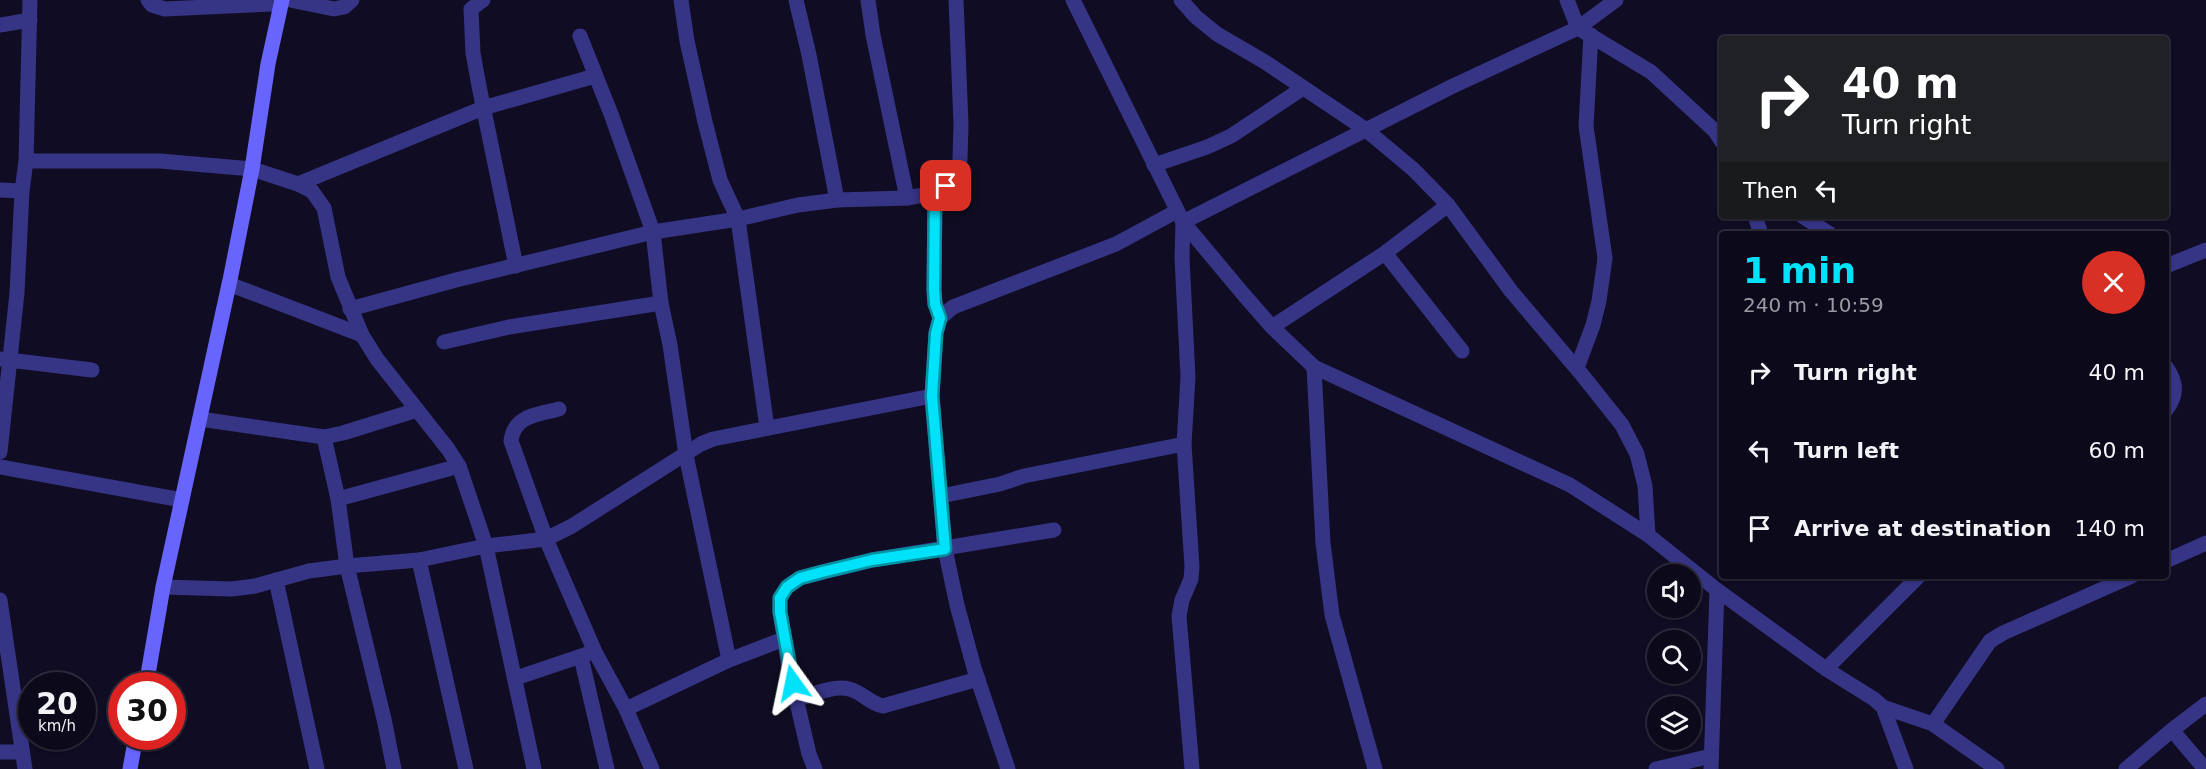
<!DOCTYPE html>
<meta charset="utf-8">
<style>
body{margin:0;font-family:"DejaVu Sans",sans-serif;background:#151223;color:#f1f3f6;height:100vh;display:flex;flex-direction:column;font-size:22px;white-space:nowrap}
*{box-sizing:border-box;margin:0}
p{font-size:20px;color:#9a9aa2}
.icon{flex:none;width:33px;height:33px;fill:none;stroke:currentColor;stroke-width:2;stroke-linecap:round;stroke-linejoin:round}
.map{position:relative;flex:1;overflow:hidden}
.side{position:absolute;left:1719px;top:231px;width:450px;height:348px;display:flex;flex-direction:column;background:#0c091a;border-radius:6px;box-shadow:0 2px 4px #0004,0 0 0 2px #2c2a39}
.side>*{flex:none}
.banner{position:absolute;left:1719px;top:36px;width:450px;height:183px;border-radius:6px;box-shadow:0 2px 4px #0004,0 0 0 2px #2c2a39;background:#202124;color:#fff;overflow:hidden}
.controls{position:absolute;left:1647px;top:564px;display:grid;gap:12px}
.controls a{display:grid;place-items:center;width:54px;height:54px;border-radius:50%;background:#0c091a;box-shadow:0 2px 4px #0004,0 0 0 2px #2c2a39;font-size:30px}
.speed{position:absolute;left:18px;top:672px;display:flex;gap:12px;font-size:30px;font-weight:700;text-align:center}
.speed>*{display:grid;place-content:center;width:78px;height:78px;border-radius:50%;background:#0c091a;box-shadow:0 2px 4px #0004,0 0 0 2px #2c2a39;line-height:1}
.speed small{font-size:15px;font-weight:400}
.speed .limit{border:9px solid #d22;background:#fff;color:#111}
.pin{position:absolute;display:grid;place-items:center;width:51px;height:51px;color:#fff;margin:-26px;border-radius:12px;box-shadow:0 3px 9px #0006}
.me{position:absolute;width:66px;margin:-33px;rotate:348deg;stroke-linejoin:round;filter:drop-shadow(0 0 4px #0008)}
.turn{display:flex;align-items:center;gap:21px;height:126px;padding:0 24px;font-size:27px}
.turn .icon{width:78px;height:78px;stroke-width:2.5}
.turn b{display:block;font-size:42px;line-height:51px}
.then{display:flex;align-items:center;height:57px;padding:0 24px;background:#0003;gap:12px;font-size:22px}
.round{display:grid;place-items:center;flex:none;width:63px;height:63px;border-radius:32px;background:#151223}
.head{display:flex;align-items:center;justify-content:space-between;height:102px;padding:0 24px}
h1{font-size:36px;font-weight:800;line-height:45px;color:#00e2f9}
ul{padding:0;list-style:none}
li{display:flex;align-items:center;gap:18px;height:78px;padding:0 24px}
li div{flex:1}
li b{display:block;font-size:22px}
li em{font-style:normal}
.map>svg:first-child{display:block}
</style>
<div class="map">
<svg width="2206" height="769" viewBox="0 0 2206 769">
<rect width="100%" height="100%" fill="#100c23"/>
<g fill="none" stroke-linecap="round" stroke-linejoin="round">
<g stroke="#363485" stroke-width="15">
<path d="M148 0 152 5 165 9 272 4"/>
<path d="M290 0 334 9 344 7 352 0"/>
<path d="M483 0 471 9 473 53 479 86 516 266"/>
<path d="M681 0 687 41 705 122 720 180 738 219 767 428"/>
<path d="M796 0 809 55 837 200"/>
<path d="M868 0 873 35 907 198"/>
<path d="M1073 0 1183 222 1244 295 1272 327 1314 367 1570 485 1648 535 1717 590 1826 669 1874 699 1883 707 1933 724 1997 769"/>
<path d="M1181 0 1196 17 1217 34 1265 62 1365 129 1414 170 1448 205 1511 291 1583 376 1622 425 1637 454 1645 486 1648 535"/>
<path d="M1567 0 1578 28 1651 72 1715 131 1722 142"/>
<path d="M0 25 30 20"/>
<path d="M580 36 611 114 653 232 661 303 670 345 686 455 729 660"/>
<path d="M26 161H160L252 169 298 184 312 191 324 208 338 277 362 335 377 359 448 449 459 466 486 546 534 769"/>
<path d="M1154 165 1207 147 1231 136 1303 88"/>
<path d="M298 184 483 108 595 76"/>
<path d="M0 190 22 191"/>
<path d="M935 193 934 290 935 304 940 318"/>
<path d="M1755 216 1761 234"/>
<path d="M1802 216 1830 234"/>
<path d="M1385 253 1462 351"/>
<path d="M2166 266 2206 250"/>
<path d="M229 284 362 335"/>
<path d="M350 309 456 280 653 232 738 219 798 205 837 200 907 198 935 193 953 180 959 170 960 159 961 124 956 0"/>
<path d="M1272 327 1385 253 1448 205"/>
<path d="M444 342 509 327 661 303"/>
<path d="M0 359 92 370"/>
<path d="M1314 367 1323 543 1332 615 1375 769"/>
<path d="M2166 367C2177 382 2178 395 2166 410"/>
<path d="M1577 368 1593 325 1599 301 1605 258 1586 126 1591 35"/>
<path d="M559 409C537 415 514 415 511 441L546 539 595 652 626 709 652 769"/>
<path d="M200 419 324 437 343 433 417 410"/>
<path d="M324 437 338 499 347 566 384 719 394 769"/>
<path d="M0 452 17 293 22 191 26 161 30 0"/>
<path d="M0 467 182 500"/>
<path d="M941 496 1000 484 1024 476 1184 444"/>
<path d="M338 499 459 466"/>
<path d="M419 560 466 769"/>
<path d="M2166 561 2206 543"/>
<path d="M276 580 317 769"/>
<path d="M163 587 232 589 255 586 309 571 347 566 419 560 486 546 546 539 572 526 701 444 713 439 932 396"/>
<path d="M0 600 25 769"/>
<path d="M581 657 607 769"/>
<path d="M1826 669 1919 576"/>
<path d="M516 678 590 653"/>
<path d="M797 699C811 695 834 685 849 689 862 692 869 703 883 706L978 679"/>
<path d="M1883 707 1906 769"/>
<path d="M626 709 729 660 784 639"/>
<path d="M1933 724 1990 641 2003 633 2132 576"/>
<path d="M2172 730 2205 769"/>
<path d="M0 752H22"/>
<path d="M815 769 809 754 789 668 780 612V598L787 587 800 578 872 560 1054 530"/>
<path d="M1008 769 974 668 957 605 945 549 932 396 936 333 940 318 953 307 1116 244 1177 211"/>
<path d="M1192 769 1179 616 1182 600 1191 579 1192 567 1184 444 1188 377 1182 258 1183 222 1453 86 1578 28 1616 0"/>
<path d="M1656 769 1711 756"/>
<path d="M1711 769 1717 590"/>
<path d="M2126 769 2172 730 2206 704"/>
</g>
<g stroke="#6865ff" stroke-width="15">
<path d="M146 686 163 587 231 275 252 169 268 64 282 0"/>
<path d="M130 769 136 736"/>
</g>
</g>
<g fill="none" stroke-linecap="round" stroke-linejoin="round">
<defs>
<path id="route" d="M793 683 780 612V598L787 587 800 578 822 572 872 560 945 549 932 396 936 333 940 318 935 304 934 290 935 193 946 186"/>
</defs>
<use href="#route" stroke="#0093a2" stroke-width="15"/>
<use href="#route" stroke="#00e2f9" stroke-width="10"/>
</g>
</svg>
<div class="controls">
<a><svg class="icon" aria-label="sound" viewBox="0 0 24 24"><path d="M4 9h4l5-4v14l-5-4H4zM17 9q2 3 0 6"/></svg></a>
<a><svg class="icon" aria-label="search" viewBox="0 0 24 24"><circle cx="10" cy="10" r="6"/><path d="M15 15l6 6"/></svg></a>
<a><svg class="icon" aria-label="layers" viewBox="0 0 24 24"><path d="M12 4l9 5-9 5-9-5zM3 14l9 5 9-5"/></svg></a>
</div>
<div class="speed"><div>20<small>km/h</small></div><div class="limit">30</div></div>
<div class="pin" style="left:946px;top:186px;background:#d93025"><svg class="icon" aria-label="arrive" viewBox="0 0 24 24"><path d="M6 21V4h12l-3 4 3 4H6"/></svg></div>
<svg class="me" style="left:793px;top:683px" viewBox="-20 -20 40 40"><path d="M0-17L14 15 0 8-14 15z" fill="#00e2f9" stroke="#fff" stroke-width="4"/></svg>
<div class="banner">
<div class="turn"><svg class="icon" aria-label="right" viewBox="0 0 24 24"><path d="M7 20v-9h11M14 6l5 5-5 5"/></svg><div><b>40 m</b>Turn right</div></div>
<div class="then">Then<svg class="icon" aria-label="left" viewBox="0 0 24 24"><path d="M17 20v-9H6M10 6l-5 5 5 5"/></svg></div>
</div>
<section class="side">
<div class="head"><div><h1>1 min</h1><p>240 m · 10:59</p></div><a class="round" style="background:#d93025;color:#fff"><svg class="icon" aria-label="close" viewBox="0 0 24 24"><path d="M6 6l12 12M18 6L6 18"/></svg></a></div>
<ul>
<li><svg class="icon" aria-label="right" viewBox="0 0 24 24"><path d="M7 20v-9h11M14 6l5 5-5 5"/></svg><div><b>Turn right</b></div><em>40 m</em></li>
<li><svg class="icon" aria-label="left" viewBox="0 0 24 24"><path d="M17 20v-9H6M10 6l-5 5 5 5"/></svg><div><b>Turn left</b></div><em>60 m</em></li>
<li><svg class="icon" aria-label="arrive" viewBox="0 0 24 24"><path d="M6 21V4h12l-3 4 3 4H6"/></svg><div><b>Arrive at destination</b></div><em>140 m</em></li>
</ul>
</section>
</div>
